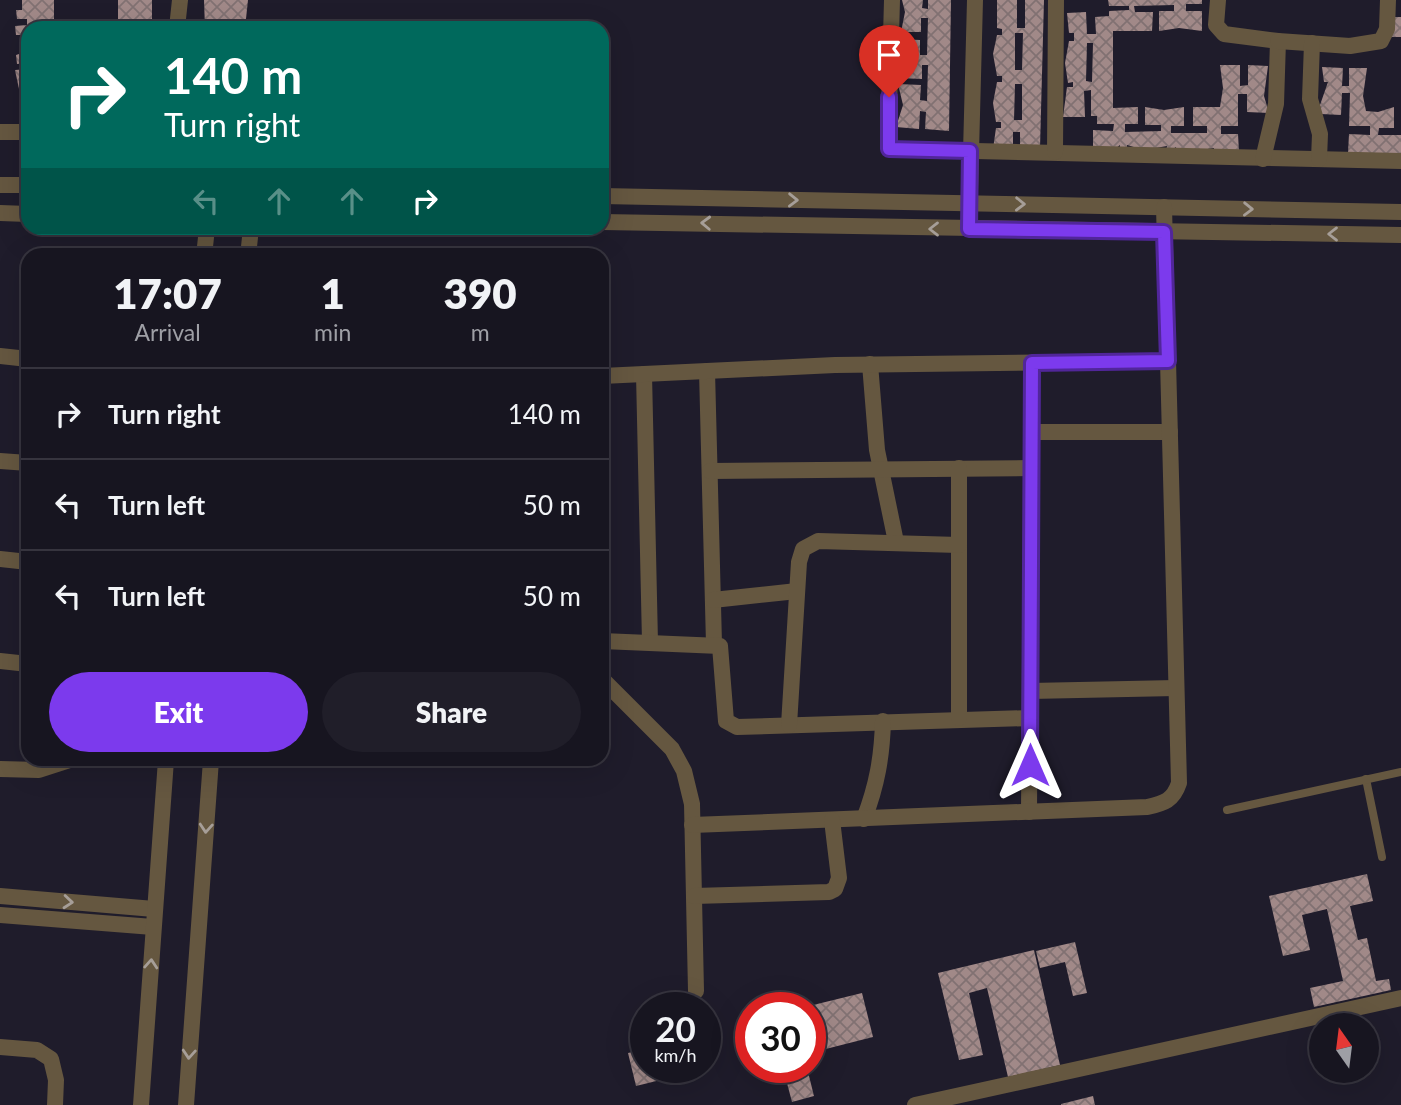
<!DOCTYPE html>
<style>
body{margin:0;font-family:Lato,sans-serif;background:#201e29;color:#f1f3f6;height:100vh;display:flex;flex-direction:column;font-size:26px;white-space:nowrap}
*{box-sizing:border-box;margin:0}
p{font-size:23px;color:#9e9fa5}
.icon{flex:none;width:38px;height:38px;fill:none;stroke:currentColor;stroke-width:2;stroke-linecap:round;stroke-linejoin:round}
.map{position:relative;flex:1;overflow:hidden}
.drawer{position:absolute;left:21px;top:248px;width:588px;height:518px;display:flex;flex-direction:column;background:#171520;border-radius:21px;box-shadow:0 7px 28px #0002,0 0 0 2px #36343e}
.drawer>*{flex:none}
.hud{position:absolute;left:21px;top:21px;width:588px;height:214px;border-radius:21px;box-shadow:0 7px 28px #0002,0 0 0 2px #36343e;background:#00695c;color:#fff;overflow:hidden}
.needle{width:46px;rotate:346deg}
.buttons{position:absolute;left:1309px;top:1013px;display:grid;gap:14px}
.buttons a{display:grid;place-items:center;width:70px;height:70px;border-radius:50%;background:#171520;box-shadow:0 7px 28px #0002,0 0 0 2px #36343e;font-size:35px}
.speed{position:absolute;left:630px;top:992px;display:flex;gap:14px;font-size:35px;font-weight:700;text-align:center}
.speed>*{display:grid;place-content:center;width:91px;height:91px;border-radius:50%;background:#171520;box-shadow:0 7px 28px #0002,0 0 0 2px #36343e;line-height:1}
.speed small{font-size:18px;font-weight:400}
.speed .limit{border:10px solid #d22;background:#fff;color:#111}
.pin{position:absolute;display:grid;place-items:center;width:60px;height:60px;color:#fff;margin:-72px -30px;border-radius:50% 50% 50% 0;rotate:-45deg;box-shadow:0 0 7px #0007}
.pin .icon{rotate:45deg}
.me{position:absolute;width:77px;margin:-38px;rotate:0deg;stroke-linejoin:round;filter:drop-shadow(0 0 5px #0008)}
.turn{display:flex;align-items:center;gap:24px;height:147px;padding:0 28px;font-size:32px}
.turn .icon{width:91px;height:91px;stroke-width:2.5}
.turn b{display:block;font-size:49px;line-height:60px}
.lanes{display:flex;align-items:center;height:66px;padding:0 28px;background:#0003;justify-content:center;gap:35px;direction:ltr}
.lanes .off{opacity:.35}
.eta{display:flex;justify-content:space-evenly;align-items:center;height:119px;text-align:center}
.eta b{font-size:42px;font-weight:800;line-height:49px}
.button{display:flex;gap:14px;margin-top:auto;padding:14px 28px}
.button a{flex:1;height:80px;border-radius:42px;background:#7c3aed;color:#fff;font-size:28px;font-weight:800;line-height:80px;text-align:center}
.button a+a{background:#201e29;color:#f1f3f6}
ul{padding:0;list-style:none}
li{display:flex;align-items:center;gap:21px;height:91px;padding:0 28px;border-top:2px solid #36343e}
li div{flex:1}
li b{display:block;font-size:26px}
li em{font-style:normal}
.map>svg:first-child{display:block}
</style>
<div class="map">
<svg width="1401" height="1105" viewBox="0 0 1401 1105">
<defs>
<pattern id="building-cross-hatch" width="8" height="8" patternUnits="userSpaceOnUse" patternTransform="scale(1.75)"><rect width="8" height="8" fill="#a18988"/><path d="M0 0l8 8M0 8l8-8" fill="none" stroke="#817172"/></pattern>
</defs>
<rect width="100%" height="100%" fill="#1f1c2b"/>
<g fill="url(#building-cross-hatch)" fill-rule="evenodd">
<path d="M22 0H54V28H28V63L17 64 16 55 22 53 21 35H16L15 26 27 25V19H17L16 10H22Z"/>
<rect x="118" y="0" width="34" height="28"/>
<path d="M204 0H248L245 28H205Z"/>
<path d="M902 0H923L922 8 928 9V0H951L949 131 925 129 926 112 920 111 919 129 896 127 903 105 898 84 921 85 920 100 927 101 928 65H922V79L898 78 903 58 900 39 920 40V55H927L928 18H921V32H901L905 12Z"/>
<path d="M997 0H1017V28H1025V0H1044L1040 148H1020V132H1013V149H993L996 128H1001V122H996L993 103 997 82H1002V76H997L993 54 997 35H1002V29L997 28ZM1015 33H1023L1022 70H1015ZM1015 84H1022V120H1014Z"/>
<path d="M1108 0H1202V4H1186V11H1202V31L1179 28 1159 31V11H1174V5L1134 6 1135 12H1153L1152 31H1113V108L1138 107V124H1125V132L1161 131V125H1145V107L1164 110 1184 107V126H1171V133H1207V126H1193V107H1220L1223 88 1220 65H1240V86L1248 85V65L1268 66 1264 96 1269 113 1247 112V94H1238V126H1221V134H1238L1239 152 1213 157 1214 148 1183 153 1175 147 1174 153 1166 152 1167 146 1144 150 1127 145V152H1120V145L1111 152H1093V130L1113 131 1114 124H1097V116H1091V90L1084 91 1085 117H1063L1067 87H1073V82L1068 83 1065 63 1069 41H1074V33H1069L1067 13 1086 12 1087 34H1096L1095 17 1109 16V11L1129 10V6H1109ZM1087 43H1093L1092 82 1086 81Z"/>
<rect x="1392" y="17" width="9" height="20"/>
<path d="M1322 67 1343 68 1342 86H1349V68H1367L1363 96 1366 111 1378 112 1394 107V128H1379L1378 135H1401V154L1348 153 1349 134 1370 135V126H1349L1350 93H1342L1341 115 1321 114 1320 105 1328 82H1324Z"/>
<path d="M28 69V89H19L15 70Z"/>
<path d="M1367 874 1373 901 1350 906 1358 940 1367 938 1376 981 1389 979 1391 990 1314 1007 1310 988 1343 981 1327 909 1302 915 1310 950 1283 956 1269 896Z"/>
<path d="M1075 942 1087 993 1073 996 1065 962 1040 968 1036 951Z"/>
<path d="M1034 950 1060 1065 1008 1077 987 988 969 993 983 1055 959 1060 938 973Z"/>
<path d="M862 993 873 1037 810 1053V1008L805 1007Z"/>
<path d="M751 1025V1053H750L743 1026Z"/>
<path d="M646 1049V1068H675L677 1076 636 1086 628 1053Z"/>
<path d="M783 1068H807L814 1096 792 1102Z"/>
<path d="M1093 1096 1095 1105H1061V1104Z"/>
</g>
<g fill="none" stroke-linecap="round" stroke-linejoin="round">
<g stroke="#655740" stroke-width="8">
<path d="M1366 779 1382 857"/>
<path d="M1227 810 1401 772"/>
</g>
<g stroke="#655740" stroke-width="16">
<path d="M892 0 888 146 890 149 1401 161"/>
<path d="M1218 0 1216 25 1224 34 1278 41 1276 104 1263 159"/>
<path d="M177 28 180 0"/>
<path d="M1278 41 1350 46 1381 41 1387 29 1388 0"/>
<path d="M1312 43 1310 99 1320 134 1319 159"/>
<path d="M0 132H28"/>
<path d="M1055 152 1056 0"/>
<path d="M0 185H28"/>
<path d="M602 196 1401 212"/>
<path d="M0 213 28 214"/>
<path d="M602 222 1401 235"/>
<path d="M969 229 975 0"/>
<path d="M204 256 207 228"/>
<path d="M248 256 251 228"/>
<path d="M0 356 28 359"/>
<path d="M870 364 877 450 896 542"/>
<path d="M707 371 714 644"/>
<path d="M644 374 650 642"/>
<path d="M602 376 835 365 1168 361"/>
<path d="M1032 432H1170"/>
<path d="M0 461 28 463"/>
<path d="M710 471 1032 468"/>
<path d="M0 559 28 562"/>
<path d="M713 600 797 591"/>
<path d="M602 641 720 646 726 721 737 727 1030 718"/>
<path d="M0 661 28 664"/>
<path d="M602 679 672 749 684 771 692 804 696 991"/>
<path d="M1030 691 1176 688"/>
<path d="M959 718V545"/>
<path d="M789 725 799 562 803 549 818 541 959 545V468"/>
<path d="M0 769 39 770 70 760"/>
<path d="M1029 812 1032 363"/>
<path d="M864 819C877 785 882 757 883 721"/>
<path d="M692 825 1147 807C1164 803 1173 801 1179 783L1164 207"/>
<path d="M0 896 154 909"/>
<path d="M694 896 829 892 835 889 839 878 832 820"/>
<path d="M0 915 153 927"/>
<path d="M0 1047 37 1050 51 1059 56 1080 55 1105"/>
<path d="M141 1105 166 760"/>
<path d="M186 1105 211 760"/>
<path d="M915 1105 1401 998"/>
</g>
</g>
<defs><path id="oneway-chevron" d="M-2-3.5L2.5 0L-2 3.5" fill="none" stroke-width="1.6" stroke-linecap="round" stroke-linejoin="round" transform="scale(1.75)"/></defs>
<g stroke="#a69e98">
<use href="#oneway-chevron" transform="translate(793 200) rotate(1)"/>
<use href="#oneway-chevron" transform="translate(1020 204) rotate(1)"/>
<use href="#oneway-chevron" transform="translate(1248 209) rotate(1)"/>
<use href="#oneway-chevron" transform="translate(706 223) rotate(-178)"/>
<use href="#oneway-chevron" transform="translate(934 229) rotate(-180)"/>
<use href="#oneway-chevron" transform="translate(1333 234) rotate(-180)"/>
<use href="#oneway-chevron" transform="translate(206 828) rotate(94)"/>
<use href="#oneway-chevron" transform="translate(68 902) rotate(5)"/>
<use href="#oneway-chevron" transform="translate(151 964) rotate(-86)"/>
<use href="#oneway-chevron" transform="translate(189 1054) rotate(94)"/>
</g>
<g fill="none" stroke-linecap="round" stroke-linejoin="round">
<defs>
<path id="route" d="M889 97V149L970 151 969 229 1164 232 1168 361 1032 363 1030 765"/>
</defs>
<use href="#route" stroke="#51269a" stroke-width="18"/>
<use href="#route" stroke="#7c3aed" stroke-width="12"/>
</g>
</svg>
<div class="buttons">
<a><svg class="needle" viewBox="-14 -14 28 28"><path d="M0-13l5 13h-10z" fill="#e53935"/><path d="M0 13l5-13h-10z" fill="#9e9fa5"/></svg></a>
</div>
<div class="speed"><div>20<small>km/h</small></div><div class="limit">30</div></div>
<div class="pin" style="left:889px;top:97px;background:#d93025"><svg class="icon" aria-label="arrive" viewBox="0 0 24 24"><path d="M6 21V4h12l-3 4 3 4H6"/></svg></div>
<svg class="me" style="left:1030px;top:765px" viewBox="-20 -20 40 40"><path d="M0-17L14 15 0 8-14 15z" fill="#7c3aed" stroke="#fff" stroke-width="4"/></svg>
<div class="hud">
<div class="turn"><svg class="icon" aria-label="right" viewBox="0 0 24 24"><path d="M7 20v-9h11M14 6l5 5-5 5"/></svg><div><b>140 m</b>Turn right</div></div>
<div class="lanes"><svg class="icon off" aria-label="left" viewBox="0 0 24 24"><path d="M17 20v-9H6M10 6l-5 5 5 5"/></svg><svg class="icon off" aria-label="ahead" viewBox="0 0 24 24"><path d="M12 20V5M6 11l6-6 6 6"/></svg><svg class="icon off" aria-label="ahead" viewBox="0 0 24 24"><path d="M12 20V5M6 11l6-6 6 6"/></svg><svg class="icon" aria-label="right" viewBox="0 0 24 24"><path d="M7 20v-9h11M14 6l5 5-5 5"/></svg></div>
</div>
<section class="drawer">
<div class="eta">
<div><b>17:07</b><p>Arrival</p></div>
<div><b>1</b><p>min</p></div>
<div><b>390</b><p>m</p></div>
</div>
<ul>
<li><svg class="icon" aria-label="right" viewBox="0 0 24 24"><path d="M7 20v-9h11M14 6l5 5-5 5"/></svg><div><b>Turn right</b></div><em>140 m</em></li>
<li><svg class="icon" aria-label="left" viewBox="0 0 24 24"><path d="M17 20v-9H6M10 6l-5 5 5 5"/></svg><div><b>Turn left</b></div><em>50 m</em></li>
<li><svg class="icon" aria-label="left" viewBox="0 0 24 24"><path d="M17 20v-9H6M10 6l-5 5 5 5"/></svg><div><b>Turn left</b></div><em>50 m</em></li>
</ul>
<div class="button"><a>Exit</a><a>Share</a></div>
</section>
</div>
